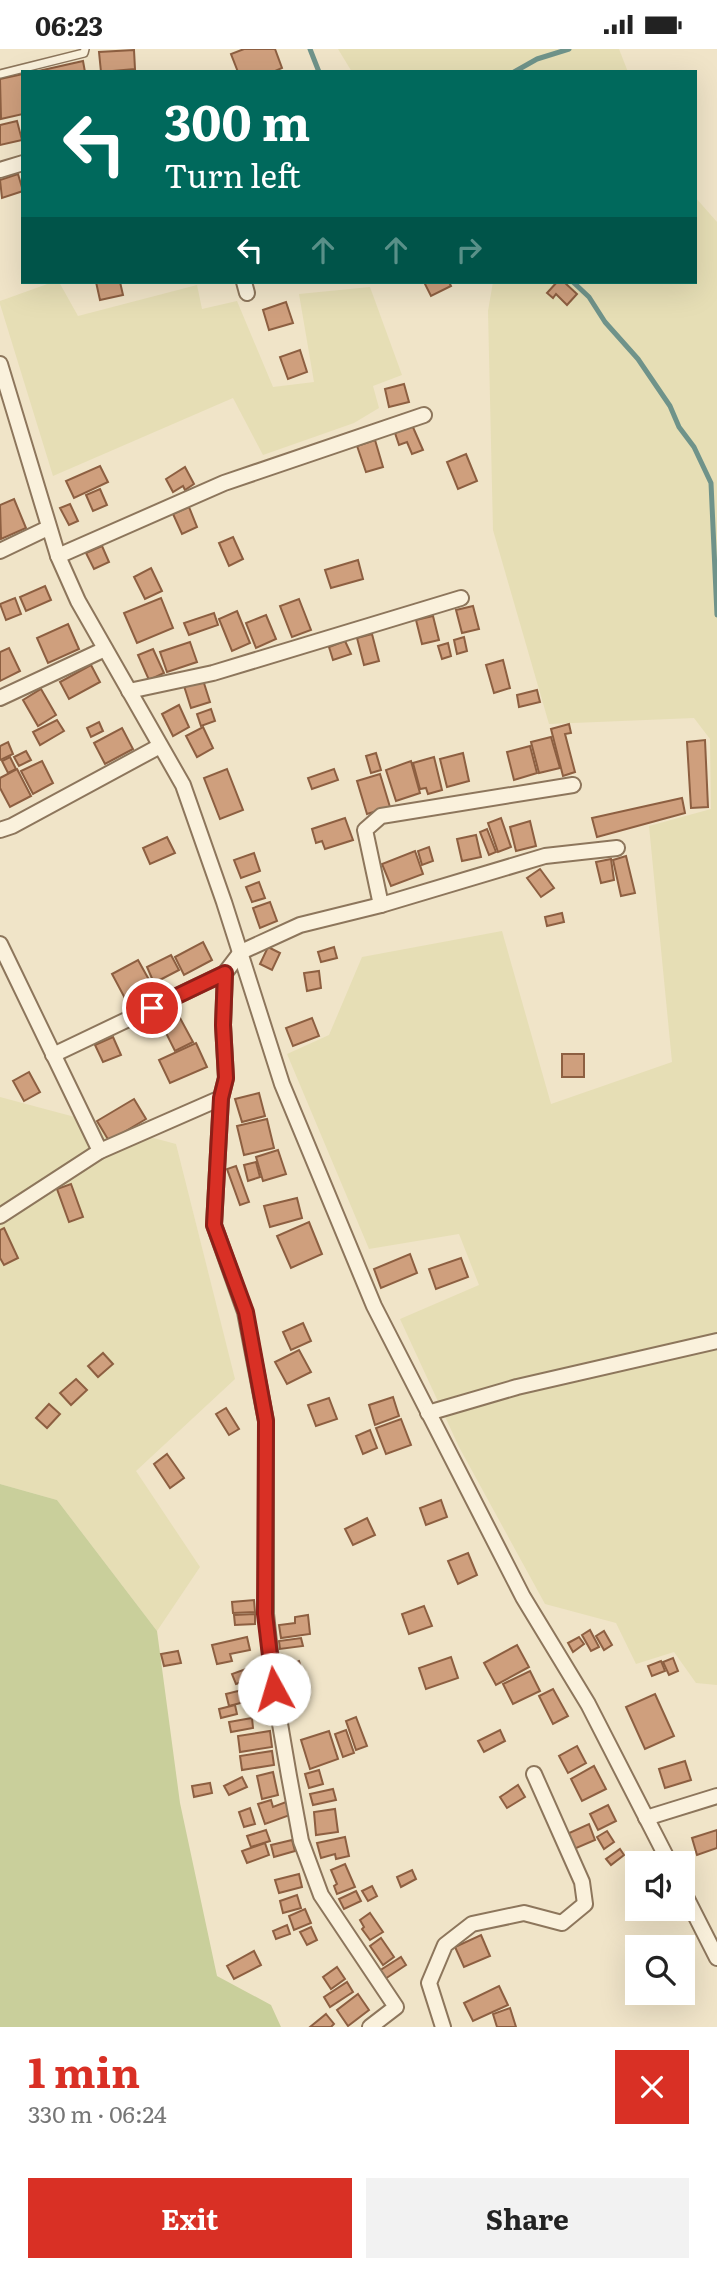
<!DOCTYPE html>
<meta charset="utf-8">
<style>
body{margin:0;font-family:Literata,serif;background:#f2f2f2;color:#222;height:100vh;display:flex;flex-direction:column;font-size:26px;white-space:nowrap}
*{box-sizing:border-box;margin:0}
p{font-size:23px;color:#767676}
.icon{flex:none;width:38px;height:38px;fill:none;stroke:currentColor;stroke-width:2;stroke-linecap:round;stroke-linejoin:round}
.map{position:relative;height:1978px;overflow:hidden}
.details{display:flex;flex-direction:column;background:#fff;flex:1}
.details>*{flex:none}
.guide{position:absolute;left:21px;top:21px;width:676px;height:214px;border-radius:0px;box-shadow:0 7px 28px #0002;background:#00695c;color:#fff;overflow:hidden}
.buttons{position:absolute;left:625px;top:1802px;display:grid;gap:14px}
.buttons a{display:grid;place-items:center;width:70px;height:70px;border-radius:0px;background:#fff;box-shadow:0 7px 28px #0002;font-size:35px}
.pin{position:absolute;display:grid;place-items:center;width:60px;height:60px;color:#fff;margin:-30px;border:4px solid #fff;border-radius:50%;box-shadow:0 2px 7px #0007}
.me{position:absolute;width:77px;margin:-38px;rotate:354deg;stroke-linejoin:round;filter:drop-shadow(0 0 5px #0008)}
.turn{display:flex;align-items:center;gap:24px;height:147px;padding:0 28px;font-size:32px}
.turn .icon{width:91px;height:91px;stroke-width:2.5}
.turn b{display:block;font-size:49px;line-height:60px}
.lanes{display:flex;align-items:center;height:66px;padding:0 28px;background:#0003;justify-content:center;gap:35px;direction:ltr}
.lanes .off{opacity:.35}
.round{display:grid;place-items:center;flex:none;width:74px;height:74px;border-radius:0px;background:#f2f2f2}
.head{display:flex;align-items:center;justify-content:space-between;height:119px;padding:0 28px}
h1{font-size:42px;font-weight:700;line-height:52px;color:#d93025}
.action{display:flex;gap:14px;margin-top:auto;padding:14px 28px}
.action a{flex:1;height:80px;border-radius:0px;background:#d93025;color:#fff;font-size:28px;font-weight:700;line-height:80px;text-align:center}
.action a+a{background:#f2f2f2;color:#222}
.status{display:flex;justify-content:space-between;align-items:center;height:49px;padding:0 35px;background:#fff;direction:ltr}
.status svg{height:19px;fill:currentColor}
.map>svg:first-child{display:block}
</style>
<div class="status"><b>06:23</b><svg viewBox="0 0 49 12"><path d="M0 12V9h3v3zM5 12V6h3v6zM10 12V3h3v9zM15 12V0h3v12zM26 1h20v11H26zM47 4h2v5h-2z"/></svg></div>
<div class="map">
<svg width="717" height="1978" viewBox="0 0 717 1978">
<rect width="100%" height="100%" fill="#f0e4c8"/>
<g fill="#e6deb5">
<path d="M338 0H619L628 23H352Z"/>
<path d="M695 148 717 173V1636L696 1634 674 1603 636 1615 616 1574 545 1555 459 1398 400 1270 479 1236 459 1185 369 1200 287 1005 329 986 362 908 502 882 551 1055 672 1013 649 777 711 760 710 690 694 669 549 675 493 481 488 262 493 233H695Z"/>
<path d="M53 233H59L78 267 197 236 202 260 237 252 273 338 314 333 299 245 370 238 402 326 373 337 379 359 354 374 263 406 233 349 53 427 0 255V252Z"/>
<path d="M0 1048 176 1095 235 1330 136 1422 200 1518 157 1582 57 1451 0 1435Z"/>
</g>
<path fill="#c9cf9b" d="M0 1435 57 1451 157 1582 180 1754 217 1927 271 1956 281 1978H0Z"/>
<g fill="none" stroke-linecap="round" stroke-linejoin="round">
<g stroke="#6f938a" stroke-width="5">
<path d="M310 0 319 23"/>
<path d="M514 23 537 10 569 0"/>
<path d="M573 233 589 248 605 273 638 310 670 357 679 378 694 398 711 434 717 566"/>
</g>
</g>
<g fill="#cf9f7d" stroke="#8d5f41" stroke-width="2">
<path d="M244 0H275L282 19 273 23H238L231 5Z"/>
<path d="M134 1 135 20 101 23 99 3Z"/>
<path d="M83 12 85 23H34Z"/>
<path d="M23 25V65L1 70 0 30Z"/>
<path d="M17 72 22 91 0 96V76Z"/>
<path d="M18 125 23 142 2 149 0 131Z"/>
<path d="M96 233H120L123 246 100 251Z"/>
<path d="M424 233H449L451 237 431 247Z"/>
<path d="M557 233H564L577 245 567 256 556 245 553 249 547 244Z"/>
<path d="M286 253 293 274 269 281 263 261Z"/>
<path d="M300 301 307 323 288 330 280 308Z"/>
<path d="M404 335 409 353 389 358 385 340Z"/>
<path d="M412 376 423 401 412 405 407 393 399 396 395 384Z"/>
<path d="M375 391 383 418 366 423 357 397Z"/>
<path d="M466 405 477 432 458 440 447 413Z"/>
<path d="M100 417 108 433 74 449 66 432Z"/>
<path d="M185 418 194 435 185 441 183 437 173 443 166 430Z"/>
<path d="M100 440 107 456 93 462 86 446Z"/>
<path d="M14 450 26 479 1 490 0 456Z"/>
<path d="M70 455 78 472 69 476 60 459Z"/>
<path d="M189 458 197 478 182 485 173 465Z"/>
<path d="M233 488 243 510 229 517 219 494Z"/>
<path d="M102 497 109 513 94 520 86 504Z"/>
<path d="M358 511 363 530 331 539 325 521Z"/>
<path d="M151 519 162 542 145 550 134 528Z"/>
<path d="M45 537 51 551 26 562 20 548Z"/>
<path d="M15 549 21 565 6 571 0 555Z"/>
<path d="M161 549 173 579 137 594 124 564Z"/>
<path d="M299 550 311 581 292 588 280 557Z"/>
<path d="M473 557 479 580 462 584 456 561Z"/>
<path d="M237 562 250 594 232 602 219 570Z"/>
<path d="M214 564 218 576 189 586 184 574Z"/>
<path d="M266 566 276 590 256 599 246 574Z"/>
<path d="M433 567 439 591 422 595 416 571Z"/>
<path d="M68 575 79 600 48 614 37 589Z"/>
<path d="M372 585 379 612 364 616 357 589Z"/>
<path d="M464 588 467 602 457 605 454 591Z"/>
<path d="M345 592 351 605 333 611 329 598Z"/>
<path d="M190 593 197 613 167 623 160 603Z"/>
<path d="M448 594 451 607 442 610 438 597Z"/>
<path d="M9 599 20 622 0 632V603Z"/>
<path d="M153 600 164 624 149 631 138 606Z"/>
<path d="M503 611 510 639 494 644 486 616Z"/>
<path d="M91 616 100 633 69 650 60 633Z"/>
<path d="M203 631 210 653 191 659 184 637Z"/>
<path d="M41 640 56 666 38 677 23 651Z"/>
<path d="M537 641 540 653 519 658 517 646Z"/>
<path d="M179 656 189 678 173 687 162 665Z"/>
<path d="M211 660 215 672 201 677 197 665Z"/>
<path d="M57 671 64 682 40 696 33 683Z"/>
<path d="M99 673 103 682 91 688 87 679Z"/>
<path d="M569 675 571 684 565 685 575 723 563 727 551 680Z"/>
<path d="M203 678 213 699 197 708 186 687Z"/>
<path d="M122 679 133 700 105 715 94 694Z"/>
<path d="M551 688 560 719 539 724 531 693Z"/>
<path d="M705 691 708 758 691 759 687 693Z"/>
<path d="M8 693 13 705 0 711V697Z"/>
<path d="M530 697 537 724 514 731 507 703Z"/>
<path d="M26 702 31 711 19 717 14 708Z"/>
<path d="M376 704 381 721 371 724 366 707Z"/>
<path d="M463 704 469 732 447 738 440 710Z"/>
<path d="M10 708 16 720 8 724 2 712Z"/>
<path d="M434 708 442 741 428 745 426 739 420 740 413 714Z"/>
<path d="M42 712 53 734 33 745 21 722Z"/>
<path d="M411 712 420 744 396 752 386 721Z"/>
<path d="M17 720 31 747 10 758 0 739V729Z"/>
<path d="M227 720 243 761 220 770 204 729Z"/>
<path d="M334 720 338 731 312 740 308 729Z"/>
<path d="M380 725 390 758 367 765 357 732Z"/>
<path d="M682 749 685 764 597 788 592 769Z"/>
<path d="M345 769 353 791 325 800 322 792 316 794 312 780Z"/>
<path d="M501 769 511 798 498 803 488 774Z"/>
<path d="M530 772 536 797 516 802 510 778Z"/>
<path d="M487 780 496 803 489 806 480 783Z"/>
<path d="M476 786 481 808 462 812 457 790Z"/>
<path d="M167 788 175 804 150 815 143 799Z"/>
<path d="M429 798 433 812 422 816 418 802Z"/>
<path d="M415 802 423 825 391 837 382 815Z"/>
<path d="M254 804 260 822 241 829 234 811Z"/>
<path d="M626 807 635 844 621 847 613 811Z"/>
<path d="M611 810 614 831 601 834 596 813Z"/>
<path d="M540 820 554 839 541 848 527 829Z"/>
<path d="M259 833 265 849 252 853 246 838Z"/>
<path d="M270 853 277 872 260 879 253 859Z"/>
<path d="M562 864 564 873 547 877 545 868Z"/>
<path d="M203 893 212 911 184 926 175 908Z"/>
<path d="M268 898 280 904 272 921 260 915Z"/>
<path d="M334 898 337 909 321 913 318 903Z"/>
<path d="M171 906 179 921 154 934 147 918Z"/>
<path d="M138 911 153 938 127 953 112 925Z"/>
<path d="M319 922 321 939 307 942 304 924Z"/>
<path d="M180 969 193 993 175 1002 163 978Z"/>
<path d="M312 969 319 987 293 997 286 979Z"/>
<path d="M113 988 121 1006 103 1013 95 996Z"/>
<path d="M196 994 207 1018 170 1034 159 1011Z"/>
<rect x="562" y="1005" width="22" height="23"/>
<path d="M29 1023 40 1043 24 1052 13 1032Z"/>
<path d="M259 1044 265 1067 242 1073 235 1050Z"/>
<path d="M134 1050 146 1070 109 1092 97 1072Z"/>
<path d="M267 1070 274 1099 244 1106 237 1077Z"/>
<path d="M278 1101 286 1125 263 1132 256 1108Z"/>
<path d="M256 1113 260 1128 248 1132 244 1116Z"/>
<path d="M236 1117 249 1153 240 1156 227 1120Z"/>
<path d="M71 1135 83 1168 69 1173 57 1140Z"/>
<path d="M297 1149 302 1169 270 1178 264 1157Z"/>
<path d="M309 1173 322 1205 291 1219 277 1187Z"/>
<path d="M4 1179 18 1209 4 1216 0 1209V1181Z"/>
<path d="M410 1205 417 1224 381 1239 374 1220Z"/>
<path d="M461 1209 468 1228 436 1240 429 1220Z"/>
<path d="M303 1274 311 1292 291 1301 283 1283Z"/>
<path d="M299 1301 311 1323 287 1335 275 1313Z"/>
<path d="M103 1304 113 1315 98 1328 88 1317Z"/>
<path d="M76 1330 87 1341 71 1356 60 1344Z"/>
<path d="M393 1348 399 1367 375 1376 369 1356Z"/>
<path d="M329 1349 337 1370 316 1377 308 1356Z"/>
<path d="M49 1355 60 1365 47 1379 36 1369Z"/>
<path d="M226 1359 239 1380 229 1386 216 1365Z"/>
<path d="M401 1370 411 1396 386 1405 376 1379Z"/>
<path d="M370 1381 377 1399 363 1405 356 1387Z"/>
<path d="M167 1405 184 1429 170 1439 154 1415Z"/>
<path d="M441 1451 447 1468 426 1476 420 1459Z"/>
<path d="M367 1469 375 1486 353 1496 345 1480Z"/>
<path d="M468 1504 477 1526 458 1535 448 1512Z"/>
<path d="M254 1551 255 1563 233 1564 232 1553Z"/>
<path d="M424 1557 432 1577 409 1585 402 1565Z"/>
<path d="M255 1565V1575L235 1576 234 1566Z"/>
<path d="M308 1566 310 1585 281 1589 279 1576 295 1574V1568Z"/>
<path d="M590 1581 599 1598 591 1602 582 1586Z"/>
<path d="M604 1582 612 1596 604 1601 596 1587Z"/>
<path d="M247 1588 250 1601 230 1605 232 1612 217 1615 212 1596Z"/>
<path d="M579 1588 584 1595 573 1603 568 1594Z"/>
<path d="M301 1589 303 1597 280 1600 279 1592Z"/>
<path d="M517 1596 529 1618 496 1636 484 1614Z"/>
<path d="M178 1602 181 1614 164 1617 161 1605Z"/>
<path d="M451 1608 458 1629 426 1640 419 1619Z"/>
<path d="M673 1609 678 1622 669 1626 663 1613Z"/>
<path d="M299 1612 307 1637 294 1641 286 1617Z"/>
<path d="M661 1612 665 1622 652 1627 648 1617Z"/>
<path d="M254 1617 257 1628 236 1635 232 1625Z"/>
<path d="M530 1622 540 1642 513 1655 503 1635Z"/>
<path d="M258 1637 260 1649 229 1657 226 1645Z"/>
<path d="M553 1640 568 1667 553 1675 539 1647Z"/>
<path d="M655 1645 674 1687 645 1700 626 1658Z"/>
<path d="M235 1656 237 1665 221 1669 219 1660Z"/>
<path d="M356 1668 367 1697 356 1701 346 1672Z"/>
<path d="M252 1669 253 1679 231 1683 229 1673Z"/>
<path d="M346 1681 354 1704 343 1708 335 1685Z"/>
<path d="M500 1681 505 1692 484 1703 478 1692Z"/>
<path d="M270 1682 272 1698 240 1703 238 1687Z"/>
<path d="M329 1682 338 1710 310 1720 301 1691Z"/>
<path d="M577 1697 586 1714 568 1724 559 1707Z"/>
<path d="M272 1702 274 1716 242 1721 240 1707Z"/>
<path d="M685 1712 691 1731 665 1739 659 1720Z"/>
<path d="M594 1717 606 1740 582 1752 571 1730Z"/>
<path d="M319 1721 323 1735 309 1739 305 1725Z"/>
<path d="M273 1723 278 1746 262 1750 257 1727Z"/>
<path d="M242 1728 247 1738 229 1746 224 1737Z"/>
<path d="M210 1734 212 1744 194 1748 192 1737Z"/>
<path d="M518 1736 525 1748 507 1759 500 1748Z"/>
<path d="M333 1740 336 1751 313 1756 310 1745Z"/>
<path d="M271 1751 273 1758 286 1753 290 1766 265 1775 258 1755Z"/>
<path d="M608 1756 616 1772 598 1781 590 1765Z"/>
<path d="M250 1759 255 1775 244 1778 239 1763Z"/>
<path d="M335 1760 338 1783 316 1786 314 1763Z"/>
<path d="M589 1775 595 1791 574 1800 567 1785Z"/>
<path d="M266 1781 270 1792 251 1798 247 1787Z"/>
<path d="M717 1781V1799L697 1806 692 1789Z"/>
<path d="M607 1782 614 1793 604 1800 597 1788Z"/>
<path d="M345 1788 349 1807 336 1810 335 1805 321 1809 317 1794Z"/>
<path d="M292 1791 295 1802 274 1808 271 1796Z"/>
<path d="M265 1794 269 1806 247 1814 242 1802Z"/>
<path d="M620 1800 624 1806 611 1816 606 1810Z"/>
<path d="M345 1815 355 1838 337 1845 334 1837 337 1835 331 1821Z"/>
<path d="M412 1821 416 1830 401 1838 397 1828Z"/>
<path d="M299 1825 302 1838 279 1844 275 1831Z"/>
<path d="M372 1837 377 1847 368 1852 362 1842Z"/>
<path d="M356 1842 361 1852 344 1860 339 1850Z"/>
<path d="M297 1846 301 1859 283 1864 280 1852Z"/>
<path d="M305 1860 311 1874 294 1881 289 1867Z"/>
<path d="M370 1864 383 1883 370 1891 362 1880 364 1878 360 1871Z"/>
<path d="M287 1876 290 1885 276 1890 273 1882Z"/>
<path d="M311 1878 317 1891 307 1896 300 1883Z"/>
<path d="M481 1886 490 1907 464 1918 455 1898Z"/>
<path d="M381 1889 394 1908 383 1916 370 1897Z"/>
<path d="M254 1902 261 1916 234 1930 227 1917Z"/>
<path d="M401 1908 406 1916 385 1930 379 1922Z"/>
<path d="M337 1918 345 1930 331 1940 323 1928Z"/>
<path d="M347 1933 353 1943 330 1958 324 1948Z"/>
<path d="M499 1937 508 1956 473 1972 464 1954Z"/>
<path d="M358 1945 369 1961 348 1977 337 1961Z"/>
<path d="M510 1959 516 1978H497L493 1965Z"/>
<path d="M326 1965 334 1975 331 1978H310Z"/>
</g>
<g fill="none" stroke-linecap="round" stroke-linejoin="round">
<defs>
<path id="lane" d="M0 25 84 4 85 0"/>
<g id="street">
<path d="M0 121 23 114"/>
<path d="M244 233 247 244"/>
<path d="M0 315 58 507 78 552 183 736 224 853 282 1035 374 1257 523 1548 588 1655 670 1815"/>
<path d="M0 502 48 479"/>
<path d="M58 507 224 434 424 366"/>
<path d="M129 642 213 624 461 549"/>
<path d="M0 649 105 600"/>
<path d="M0 781 12 777 160 697"/>
<path d="M381 856 365 781 381 767 573 736"/>
<path d="M0 895 100 1102"/>
<path d="M53 1006 225 924"/>
<path d="M0 1167 100 1102 221 1049"/>
<path d="M428 1364 517 1338 717 1292"/>
<path d="M646 1769 717 1747"/>
<path d="M682 1840 717 1909"/>
<path d="M370 1978 396 1958 321 1846 301 1792 289 1727 274 1640 266 1565V1372L245 1263 214 1176 221 1049 226 1029 223 976 225 924 241 903 300 876 381 856 545 807 617 799"/>
<path d="M443 1978 429 1934 445 1896 472 1875 524 1864 562 1874 585 1855 582 1833 534 1725"/>
</g>
</defs>
<use href="#lane" stroke="#8d765c" stroke-width="10"/>
<use href="#street" stroke="#8d765c" stroke-width="18"/>
<use href="#lane" stroke="#faf1dc" stroke-width="7"/>
<use href="#street" stroke="#faf1dc" stroke-width="14"/>
</g>
<g fill="none" stroke-linecap="round" stroke-linejoin="round">
<defs>
<path id="route" d="M152 959 225 924 223 976 226 1029 221 1049 214 1176 246 1263 266 1372 265 1565 274 1640"/>
</defs>
<use href="#route" stroke="#8d1f18" stroke-width="18"/>
<use href="#route" stroke="#d93025" stroke-width="12"/>
</g>
</svg>
<div class="buttons">
<a><svg class="icon" aria-label="sound" viewBox="0 0 24 24"><path d="M4 9h4l5-4v14l-5-4H4zM17 9q2 3 0 6"/></svg></a>
<a><svg class="icon" aria-label="search" viewBox="0 0 24 24"><circle cx="10" cy="10" r="6"/><path d="M15 15l6 6"/></svg></a>
</div>
<div class="pin" style="left:152px;top:959px;background:#d93025"><svg class="icon" aria-label="arrive" viewBox="0 0 24 24"><path d="M6 21V4h12l-3 4 3 4H6"/></svg></div>
<svg class="me" style="left:274px;top:1640px" viewBox="-20 -20 40 40"><circle r="19" fill="#fff"/><path d="M0-13L10 11 0 6-10 11z" fill="#d93025"/></svg>
<div class="guide">
<div class="turn"><svg class="icon" aria-label="left" viewBox="0 0 24 24"><path d="M17 20v-9H6M10 6l-5 5 5 5"/></svg><div><b>300 m</b>Turn left</div></div>
<div class="lanes"><svg class="icon" aria-label="left" viewBox="0 0 24 24"><path d="M17 20v-9H6M10 6l-5 5 5 5"/></svg><svg class="icon off" aria-label="ahead" viewBox="0 0 24 24"><path d="M12 20V5M6 11l6-6 6 6"/></svg><svg class="icon off" aria-label="ahead" viewBox="0 0 24 24"><path d="M12 20V5M6 11l6-6 6 6"/></svg><svg class="icon off" aria-label="right" viewBox="0 0 24 24"><path d="M7 20v-9h11M14 6l5 5-5 5"/></svg></div>
</div>
</div>
<section class="details">
<div class="head"><div><h1>1 min</h1><p>330 m · 06:24</p></div><a class="round" style="background:#d93025;color:#fff"><svg class="icon" aria-label="close" viewBox="0 0 24 24"><path d="M6 6l12 12M18 6L6 18"/></svg></a></div>
<div class="action"><a>Exit</a><a>Share</a></div>
</section>
